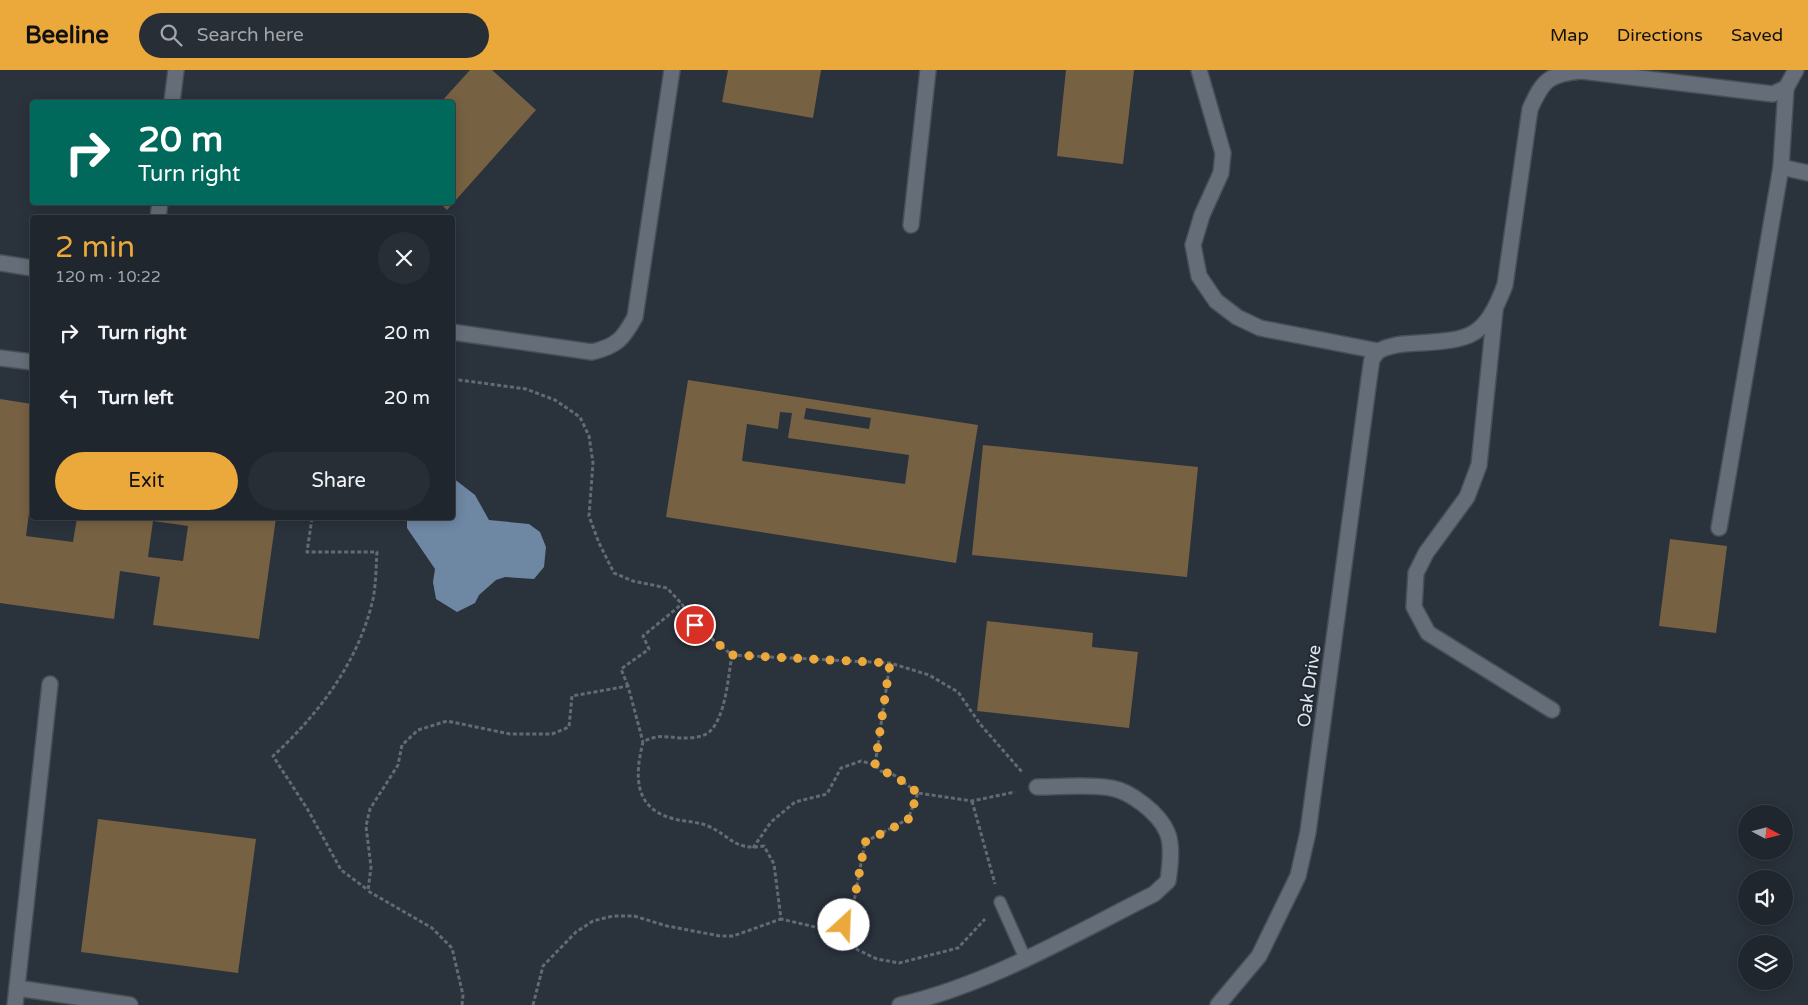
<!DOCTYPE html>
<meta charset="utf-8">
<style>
body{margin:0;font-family:"Varela Round",sans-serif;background:#282e35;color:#f1f3f6;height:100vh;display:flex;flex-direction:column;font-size:19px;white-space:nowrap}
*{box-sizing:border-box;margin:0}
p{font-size:16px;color:#a2a5aa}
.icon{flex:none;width:28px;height:28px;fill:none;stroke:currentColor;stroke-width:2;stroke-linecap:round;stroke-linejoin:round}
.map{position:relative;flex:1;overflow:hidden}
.drawer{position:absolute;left:30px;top:145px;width:425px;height:305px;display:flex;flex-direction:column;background:#20262d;border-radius:5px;box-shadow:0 2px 12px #0003,0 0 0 1px #3d4349}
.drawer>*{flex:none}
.guide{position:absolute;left:30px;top:30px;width:425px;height:105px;border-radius:5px;box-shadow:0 2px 12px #0003,0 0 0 1px #3d4349;background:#00695c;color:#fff;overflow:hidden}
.needle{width:32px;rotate:97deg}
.controls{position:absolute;left:1738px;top:735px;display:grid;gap:10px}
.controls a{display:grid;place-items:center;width:55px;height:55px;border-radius:50%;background:#20262d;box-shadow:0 2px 12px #0003,0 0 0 1px #3d4349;font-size:25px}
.pin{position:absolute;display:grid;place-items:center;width:42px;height:42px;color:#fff;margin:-21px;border:2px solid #fff;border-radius:50%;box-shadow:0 1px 5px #0007}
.me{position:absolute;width:55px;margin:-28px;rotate:25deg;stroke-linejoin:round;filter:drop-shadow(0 0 4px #0008)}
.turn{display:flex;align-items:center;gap:18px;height:105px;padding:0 25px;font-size:22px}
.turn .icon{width:65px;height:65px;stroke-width:2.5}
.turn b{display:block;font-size:35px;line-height:42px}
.round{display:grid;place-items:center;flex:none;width:52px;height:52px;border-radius:26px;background:#282e35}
.overview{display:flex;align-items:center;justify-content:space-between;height:85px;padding:0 25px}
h1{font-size:30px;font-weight:600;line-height:38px;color:#eca93b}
.primary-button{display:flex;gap:10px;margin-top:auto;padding:10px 25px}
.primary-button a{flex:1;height:58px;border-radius:30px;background:#eca93b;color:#111;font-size:20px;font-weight:600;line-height:58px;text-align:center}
.primary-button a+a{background:#282e35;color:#f1f3f6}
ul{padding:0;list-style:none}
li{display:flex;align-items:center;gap:15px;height:65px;padding:0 25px}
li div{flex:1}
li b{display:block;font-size:19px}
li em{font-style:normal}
header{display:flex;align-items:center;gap:30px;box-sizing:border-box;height:70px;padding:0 25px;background:#eca93b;color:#111}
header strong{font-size:24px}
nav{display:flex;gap:28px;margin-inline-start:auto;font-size:18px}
.search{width:350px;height:45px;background:#282e35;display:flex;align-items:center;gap:12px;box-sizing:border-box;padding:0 18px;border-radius:28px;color:#a2a5aa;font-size:19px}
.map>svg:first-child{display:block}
</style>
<header>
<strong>Beeline</strong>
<div class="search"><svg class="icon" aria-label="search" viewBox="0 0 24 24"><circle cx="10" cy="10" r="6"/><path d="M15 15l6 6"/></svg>Search here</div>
<nav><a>Map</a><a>Directions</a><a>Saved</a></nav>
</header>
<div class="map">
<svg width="1808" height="935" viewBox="0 0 1808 935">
<rect width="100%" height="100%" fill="#2a323c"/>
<path fill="#6e87a3" d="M453 408 475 425 489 450 529 454 540 462 546 477 544 497 534 509 505 507 496 510 479 525 475 533 457 542 436 529 433 512 435 499 407 458V448H452Z"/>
<g fill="#776143" fill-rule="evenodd">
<path d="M470 0H492L536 40 447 140 439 132H452V32H441Z"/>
<path d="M728 0H821L813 48 722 32Z"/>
<path d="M1066 0H1134L1123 94 1057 86Z"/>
<path d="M688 310 978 355 956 493 666 447ZM806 338 871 348 869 359 804 349ZM780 342 792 343 788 368 909 385 905 414 742 391 747 354 778 359Z"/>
<path d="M0 329 32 334V436L30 435 26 466 73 472 77 448H276L259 569 153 555 160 507 120 501 114 549 0 533ZM153 451 188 456 183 491 148 487Z"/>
<path d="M983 375 1198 397 1187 507 972 485Z"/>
<path d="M1670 469 1727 476 1716 563 1659 556Z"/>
<path d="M987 551 1093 563 1092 577 1138 582 1129 658 977 641Z"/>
<path d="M98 749 256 769 238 903 81 882Z"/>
</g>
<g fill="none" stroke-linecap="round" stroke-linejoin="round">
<defs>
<path id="lane" d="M1000 832 1025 888"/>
<g id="street">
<path d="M1199 0 1223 83 1221 103 1202 145 1193 175 1199 206 1216 231 1237 247 1260 258 1378 281C1392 274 1403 274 1419 273 1472 270 1485 267 1505 215L1530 39C1543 10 1549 4 1581 1L1773 24 1786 18 1796 0"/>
<path d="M172 32 176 0"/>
<path d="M1781 97 1808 103"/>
<path d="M158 148 160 132"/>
<path d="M911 155 928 0"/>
<path d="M0 193 32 198"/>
<path d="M1495 240 1479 395 1467 427 1426 483 1416 503 1414 537 1428 563 1552 640"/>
<path d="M452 262 592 282C617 276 623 269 635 247L672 0"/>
<path d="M0 288 32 292"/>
<path d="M1719 458 1781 97 1786 18"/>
<path d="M17 918 130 935"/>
<path d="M15 935 50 614"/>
<path d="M900 935C990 914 1072 865 1154 824L1168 811C1170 797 1173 775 1167 762 1159 743 1130 721 1111 718 1089 714 1060 717 1037 717"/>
<path d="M1218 935 1259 886 1298 806 1308 762 1370 302 1372 289 1378 281"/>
</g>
</defs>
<use href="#lane" stroke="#494f57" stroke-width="14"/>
<use href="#street" stroke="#494f57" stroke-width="18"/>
<g stroke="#636a73" stroke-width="3" stroke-dasharray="4 2.5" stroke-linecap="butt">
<path d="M452 309 526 319 555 330 580 347 589 366 593 393 589 446 599 473 614 503 633 511 667 518 682 534 695 555 732 585 890 593 929 605 958 622 980 654 1022 702"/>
<path d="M312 448 307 482H377C376 497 376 514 373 529 359 591 319 644 273 686L308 740 341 800 368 820"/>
<path d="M732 585C728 606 726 649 708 663 700 668 689 668 681 668 666 667 656 664 643 672 635 704 633 737 671 748 683 752 696 751 708 756 731 766 734 781 764 776L774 794 781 849 836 862 851 848 865 772 908 749 918 723"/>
<path d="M890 593 875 695 881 701 894 705 918 723 972 731 1015 722"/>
<path d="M628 616 621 599 649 579 643 566 682 534"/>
<path d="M972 731 995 814"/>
<path d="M753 778 771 752 795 732 827 724 841 698 861 691 875 695"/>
<path d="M836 862 858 880 877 889 899 893 958 878 985 849"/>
<path d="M462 935 463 925 452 878 432 858 368 821 371 797 366 756 370 739 398 695 402 675 418 660 447 651 510 664H552L569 657 572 626 628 616 643 672"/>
<path d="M533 935 543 896 576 862 593 851 613 846H634L667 856 720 866H733L781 849"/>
</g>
<use href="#lane" stroke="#656e78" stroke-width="11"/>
<use href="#street" stroke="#656e78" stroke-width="15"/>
</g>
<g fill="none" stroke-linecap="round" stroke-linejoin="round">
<path stroke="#eca93b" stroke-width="9" stroke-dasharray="0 16.2" d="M695 555 732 585 890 593 875 695 881 701 894 705 918 723 908 750 865 772 851 848 844 855"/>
</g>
<g text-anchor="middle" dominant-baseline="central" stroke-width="4" stroke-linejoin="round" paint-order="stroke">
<g font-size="18" fill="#e1e6ec" stroke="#212831">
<text transform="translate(1309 616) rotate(-82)">Oak Drive</text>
</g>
</g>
</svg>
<div class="controls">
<a><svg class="needle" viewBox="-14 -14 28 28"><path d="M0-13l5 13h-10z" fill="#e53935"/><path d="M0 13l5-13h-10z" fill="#a2a5aa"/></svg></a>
<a><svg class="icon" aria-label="sound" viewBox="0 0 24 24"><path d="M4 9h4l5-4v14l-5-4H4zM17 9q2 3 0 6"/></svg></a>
<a><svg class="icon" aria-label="layers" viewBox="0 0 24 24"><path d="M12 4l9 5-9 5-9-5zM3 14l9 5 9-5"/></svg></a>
</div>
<div class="pin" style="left:695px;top:555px;background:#d93025"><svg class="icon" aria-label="arrive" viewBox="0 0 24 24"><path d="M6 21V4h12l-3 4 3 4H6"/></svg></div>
<svg class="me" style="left:844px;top:855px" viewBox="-20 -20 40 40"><circle r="19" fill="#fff"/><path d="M0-13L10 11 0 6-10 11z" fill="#eca93b"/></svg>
<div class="guide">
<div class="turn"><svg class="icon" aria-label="right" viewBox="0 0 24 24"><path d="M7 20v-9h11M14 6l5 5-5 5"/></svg><div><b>20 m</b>Turn right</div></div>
</div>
<section class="drawer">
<div class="overview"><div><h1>2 min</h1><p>120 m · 10:22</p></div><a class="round"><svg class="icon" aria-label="close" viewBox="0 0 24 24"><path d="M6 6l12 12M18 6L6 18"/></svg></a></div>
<ul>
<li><svg class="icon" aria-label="right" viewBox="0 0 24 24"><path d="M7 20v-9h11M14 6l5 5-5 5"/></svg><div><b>Turn right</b></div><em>20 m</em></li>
<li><svg class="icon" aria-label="left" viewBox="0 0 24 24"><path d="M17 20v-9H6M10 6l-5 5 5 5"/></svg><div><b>Turn left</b></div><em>20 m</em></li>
</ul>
<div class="primary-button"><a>Exit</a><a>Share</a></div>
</section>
</div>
